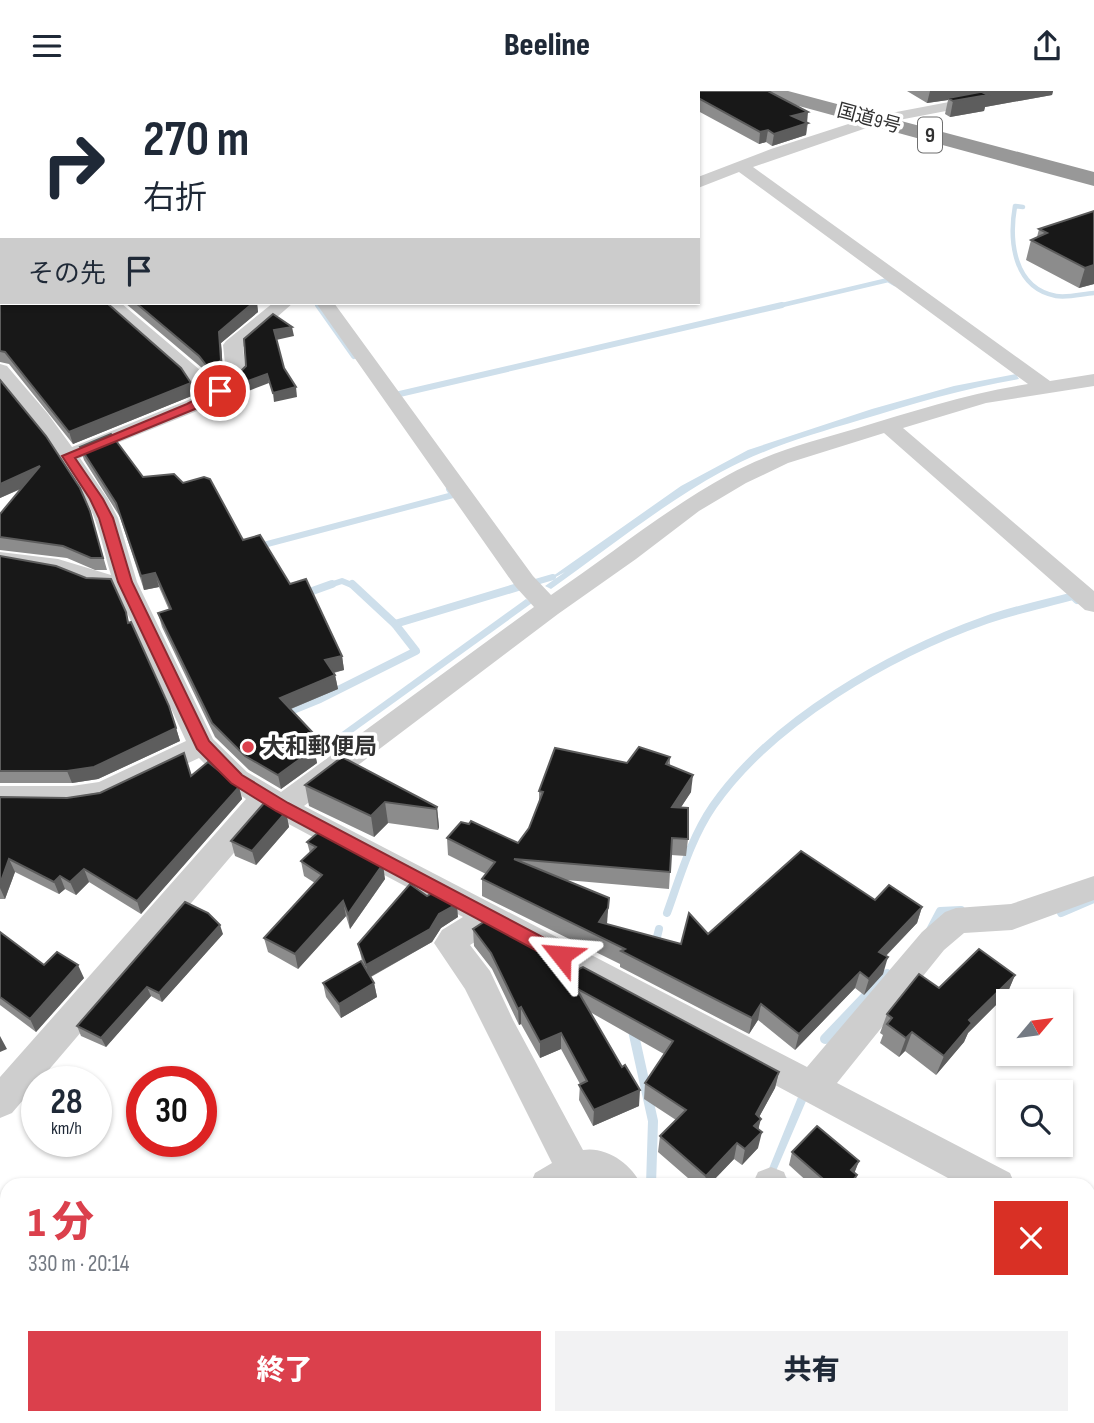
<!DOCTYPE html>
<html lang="ja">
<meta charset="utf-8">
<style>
body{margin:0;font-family:"Sofia Sans Condensed","Noto Sans JP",sans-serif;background:#f2f2f3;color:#1f2937;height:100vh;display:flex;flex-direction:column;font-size:26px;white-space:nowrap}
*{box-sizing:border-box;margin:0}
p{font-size:23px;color:#747a83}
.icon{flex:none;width:38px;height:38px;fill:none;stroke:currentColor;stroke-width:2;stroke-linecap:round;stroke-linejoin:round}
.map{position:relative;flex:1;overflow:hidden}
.drawer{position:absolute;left:0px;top:1087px;width:1096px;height:247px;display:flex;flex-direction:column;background:#fff;border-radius:21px 21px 0 0;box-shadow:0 2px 5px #0004}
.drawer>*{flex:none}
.guide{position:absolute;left:0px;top:0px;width:700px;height:214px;box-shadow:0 2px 5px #0004;background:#fff;color:#1f2937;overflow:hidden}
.needle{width:46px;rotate:61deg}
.fabs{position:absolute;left:996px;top:898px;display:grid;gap:14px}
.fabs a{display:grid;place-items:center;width:77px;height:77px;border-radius:0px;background:#fff;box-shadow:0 2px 5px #0004;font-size:35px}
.speed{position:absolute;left:21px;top:975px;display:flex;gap:14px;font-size:35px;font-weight:700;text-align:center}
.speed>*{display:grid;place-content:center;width:91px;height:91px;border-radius:50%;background:#fff;box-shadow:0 2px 5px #0004;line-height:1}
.speed small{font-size:18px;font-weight:400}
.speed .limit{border:10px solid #d22;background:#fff;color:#111}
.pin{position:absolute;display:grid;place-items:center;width:60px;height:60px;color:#fff;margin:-30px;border:4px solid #fff;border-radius:50%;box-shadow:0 2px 7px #0007}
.me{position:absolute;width:77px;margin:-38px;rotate:298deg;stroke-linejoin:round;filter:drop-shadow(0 0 5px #0008)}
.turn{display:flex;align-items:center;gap:24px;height:147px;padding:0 28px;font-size:32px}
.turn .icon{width:91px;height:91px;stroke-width:2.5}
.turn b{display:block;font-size:49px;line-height:60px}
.then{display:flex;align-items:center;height:66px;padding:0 28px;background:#0003;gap:14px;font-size:26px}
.round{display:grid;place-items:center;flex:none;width:74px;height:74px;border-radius:0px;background:#f2f2f3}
.head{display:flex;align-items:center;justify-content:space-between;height:119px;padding:0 28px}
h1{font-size:42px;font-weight:800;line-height:52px;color:#db404c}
.action{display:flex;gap:14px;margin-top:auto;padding:14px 28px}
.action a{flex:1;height:80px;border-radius:0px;background:#db404c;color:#fff;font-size:28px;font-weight:800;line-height:80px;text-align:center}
.action a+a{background:#f2f2f3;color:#1f2937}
header{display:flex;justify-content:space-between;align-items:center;height:91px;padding:0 28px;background:#fff;font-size:32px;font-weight:800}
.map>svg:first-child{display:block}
</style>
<header><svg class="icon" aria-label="menu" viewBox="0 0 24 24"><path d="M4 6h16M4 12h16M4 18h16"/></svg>Beeline<svg class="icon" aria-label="share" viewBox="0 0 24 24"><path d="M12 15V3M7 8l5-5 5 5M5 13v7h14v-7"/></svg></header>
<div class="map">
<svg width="1094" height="1332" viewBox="0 0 1094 1332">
<rect width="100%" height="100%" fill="#fff"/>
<g fill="#cedfeb">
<path d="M1016 283 1019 288C965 297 912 313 860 329 813 343 765 357 721 381 661 414 606 459 551 498L545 495 565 481 552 488 543 487 553 485 681 395 748 359 872 318 954 295Z"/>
<path d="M526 508 532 512 334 655 328 651Z"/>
<path d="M798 1006 806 1010 776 1080 795 1092 788 1094 768 1080Z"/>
</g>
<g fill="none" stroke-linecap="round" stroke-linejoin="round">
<g stroke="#cedfeb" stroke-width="4.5">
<path d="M653 0 655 2"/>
<path d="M1023 116 1015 115C1009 149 1013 197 1056 205 1068 207 1082 203 1094 202"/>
<path d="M317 212 320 216"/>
<path d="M774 216 888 189 895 193"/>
</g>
<g stroke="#cedfeb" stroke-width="6">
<path d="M318 214 354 265"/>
<path d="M391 305 782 214"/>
<path d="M256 456 453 404 449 398"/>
<path d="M327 495 342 490 354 495"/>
<path d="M522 495 553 486"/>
</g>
<g stroke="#cedfeb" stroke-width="8">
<path d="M304 503 332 493"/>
<path d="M395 533 528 493"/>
<path d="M283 623 320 608 416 560 395 533 352 493"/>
<path d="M667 822C680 786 691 747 713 715 772 630 890 563 986 529 1014 519 1044 513 1073 505L1077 509"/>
<path d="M1061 822 1094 808"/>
<path d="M930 839 940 820 961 819"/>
<path d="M655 854 659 838"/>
</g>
<g stroke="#cedfeb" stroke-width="10">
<path d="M632 935 653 1030 651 1094"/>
<path d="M825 948 887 883"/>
<path d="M129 1332 138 1326"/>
</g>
<g fill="#cecece" fill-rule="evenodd">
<path d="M339 0H358L338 2Z"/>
<path d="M1007 0H1037L1030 4 878 33 753 76 1050 290 1094 283V295L986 312 903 337 1094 500V521L1085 519 884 342 788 372 746 392 699 420 636 468 558 523 304 715 807 976 922 841 945 821 956 817 1011 813 1094 785V809L1012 839 964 842 944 859 837 992 1010 1082 1015 1094H961L491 841 470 854 490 880 513 929 583 1059C606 1055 632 1073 641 1094H530L535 1082 552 1072 465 898 434 852 442 839 463 826 268 722 12 1022 0 1027V986L246 708 227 695 199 667 104 712 72 717H0V695H72L99 691 186 650 117 500 90 495 58 483 0 475V461L58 468 111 484C105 465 101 444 94 426 77 383 30 327 0 292V273L7 275 48 323 72 356 198 305 186 287 101 212H121L200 279 212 295 226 282 223 254 226 250 273 212H293L243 256 246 283 217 312 80 367 108 408 118 427 137 491 213 648 247 681 281 701 534 516 515 495 316 212H334L533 485 551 504C610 464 666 418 728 384 769 361 814 350 858 337 913 320 970 302 1028 293L739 81 698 97V86L771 58 870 26Z"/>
<path d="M2 81V91L0 92V82Z"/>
<path d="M771 1076 784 1081 789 1094H752L758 1081Z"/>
<path d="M1088 1129 1094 1131V1169L1088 1167Z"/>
<path d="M140 1326H189L186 1332H137Z"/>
</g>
<g fill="#989898" fill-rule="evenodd">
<path d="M43 0H66L42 2Z"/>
<path d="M755 0H788L1094 81V95L758 4Z"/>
<path d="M0 13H2L0 26Z"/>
</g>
</g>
<g fill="#8c8c8c">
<path d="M655 0H768L808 32 806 44 772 55 766 51 759 53 698 20V2H658Z"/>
<path d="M907 0H1053L1052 4 985 16 984 20 950 26 945 23 948 9 927 12Z"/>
<path d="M1094 120V193L1079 197 1026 169 1031 149 1037 146 1039 138Z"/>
<path d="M0 126 194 304 73 353 9 273 0 271Z"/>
<path d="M125 212H257L258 221 221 252 223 281 212 291 202 277Z"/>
<path d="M0 289 90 420 107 479H95L67 467 0 459V423L21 398 0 407Z"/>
<path d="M80 356 143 386 243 449 290 493 342 565 344 579 334 582 335 584 338 598 291 618 315 656 313 657 314 658 317 672 281 698 249 679 215 646 162 536 158 522 169 519 159 496 144 499 120 426 84 369Z"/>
<path d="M0 465 126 521 129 532 176 637 180 650 98 688 72 692H0Z"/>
<path d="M670 666V675L691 701 681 716 688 748 686 765 671 764 669 798 566 789 607 833 681 853 708 843 875 809 922 816 917 832 886 865 883 883 864 904 855 897 795 959 758 929 749 943 620 876V873L482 805V788L486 783 448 764 447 747 518 752 529 737 539 711V700L627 672Z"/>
<path d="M191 685 239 696 242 708 141 823 89 791 76 804 65 798 59 803 15 781 5 808H0V706L67 707Z"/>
<path d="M305 694 437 716 439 736 438 739 388 732 374 746 309 715Z"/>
<path d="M286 721 289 736 256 774 235 765 231 750Z"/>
<path d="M307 751 385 788 350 838 346 825 298 878 268 861 264 847 315 792 304 785 301 770 310 762Z"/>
<path d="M458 826 441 837 432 851 371 886 374 892 377 906 341 927 326 906 323 892 363 874 358 853Z"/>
<path d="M473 838 570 882 779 981 775 997 759 1026 758 1057 742 1074 734 1068 709 1094H696L658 1061 660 1045 676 1029 644 1008 645 992 664 963 590 921 639 1015 593 1035 579 1009 580 993 561 958 540 967 521 933 519 934 492 878 474 855Z"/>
<path d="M0 841 44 874 84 887 36 941 0 914Z"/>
<path d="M223 843 162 911 151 905 106 956 81 945 77 935Z"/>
<path d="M1015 884 1007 903 968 942 964 951 936 984 905 960 899 966 880 952 883 944 880 942 887 923Z"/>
<path d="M792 1061 859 1070 854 1082V1094H811L789 1074Z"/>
<path d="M1088 1199 1094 1259 1088 1264Z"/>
</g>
<g fill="#5d5d5d">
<path d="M930 0H1053L1052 4 985 16 984 20 950 26 953 10 948 7V9L927 12Z"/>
<path d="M808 21 806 44 772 55 774 43 792 25Z"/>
<path d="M768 39 766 51 759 53 760 41Z"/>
<path d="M1094 174V193L1079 197 1085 177Z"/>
<path d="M253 212H257L258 221 221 252 223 281 212 291 210 279 219 241Z"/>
<path d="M292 236 294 245 276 249 274 239Z"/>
<path d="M267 283 269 292 223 310 221 300Z"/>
<path d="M191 292 194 304 73 353 69 341Z"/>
<path d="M296 296 297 306 274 311 273 302Z"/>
<path d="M40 375 44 387 0 407V393Z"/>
<path d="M155 482 159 496 144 499 141 485Z"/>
<path d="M342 565 344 579 327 583 325 569Z"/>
<path d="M335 584 338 598 283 621 280 607Z"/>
<path d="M176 637 180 650 98 688 72 692 67 680Z"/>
<path d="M313 642 315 656 301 663 298 649Z"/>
<path d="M314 658 317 672 281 698 278 684Z"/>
<path d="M693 684 691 701 670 733 672 716Z"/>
<path d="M239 696 242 708 141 823 137 810Z"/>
<path d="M385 711 388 732 374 746 371 725Z"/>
<path d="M437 716 439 736 438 739 436 718Z"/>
<path d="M286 721 289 736 256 774 252 760Z"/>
<path d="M9 768 15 781 5 808 0 797V793Z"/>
<path d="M383 773 385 788 350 838 348 823Z"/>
<path d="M84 778 89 791 76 804 70 791Z"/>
<path d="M60 785 65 798 59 803 54 791Z"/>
<path d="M609 807 607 833 599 831Z"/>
<path d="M343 810 346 825 298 878 295 863Z"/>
<path d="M457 813 458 826 441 837 432 851 368 887 366 874 439 823Z"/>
<path d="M922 816 917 832 874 877 879 861Z"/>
<path d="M220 834 223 843 162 911 159 902Z"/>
<path d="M888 866 883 883 864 904 869 888Z"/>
<path d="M78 874 84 887 36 941 30 928Z"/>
<path d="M860 881 855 897 795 959 799 943Z"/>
<path d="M1015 884 1007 903 968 942 964 951 936 984 944 965 969 929Z"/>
<path d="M374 892 377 906 341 927 339 913Z"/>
<path d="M147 896 151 905 106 956 101 947Z"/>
<path d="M761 913 758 929 749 943 752 927Z"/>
<path d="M521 916V933L519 934 518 918Z"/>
<path d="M912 941 905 960 899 966 906 947Z"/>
<path d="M561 942V958L540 967V951Z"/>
<path d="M0 945 7 958 0 961Z"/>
<path d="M779 981 775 997 752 1039 756 1023Z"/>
<path d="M640 999 639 1015 593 1035 594 1019Z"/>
<path d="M761 1028 757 1043 754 1035Z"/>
<path d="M762 1041 758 1057 742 1074 745 1058Z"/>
<path d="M737 1052 734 1068 709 1094H704L706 1085Z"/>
<path d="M859 1070 854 1083 851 1079Z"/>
<path d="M857 1084 854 1094H849Z"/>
</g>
<g fill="#181818" stroke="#5d5d5d" stroke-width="2">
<path d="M243 0H314L316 2H245Z"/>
<path d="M685 0H768L808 21 792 25 808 32 774 43 768 39 760 41 698 7V2H688Z"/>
<path d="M985 0H989L982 1 988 4 953 10 948 7Z"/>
<path d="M0 54H2V74L0 69Z"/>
<path d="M1094 120V174L1085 177 1031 149 1047 142 1039 138Z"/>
<path d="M0 126H2V212H107L181 277 191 292 69 341 5 261 0 260Z"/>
<path d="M136 212H253L219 241 221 269 210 279 199 265Z"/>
<path d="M273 223 292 236 274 239 284 277 296 296 273 302 267 283 221 300 246 275 244 248Z"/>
<path d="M0 289 46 345 80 397 90 420 103 467H91L63 455 0 446V423L40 375 0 393Z"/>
<path d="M111 343 143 386 174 383 183 392 204 386 210 388 243 449 260 444 290 493 306 488 342 565 325 569 335 584 280 607 313 642 298 649 314 658 278 684 245 665 212 632 158 522 171 518 155 482 141 485 116 412 80 356Z"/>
<path d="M0 465 56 475 86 487 111 488 126 521 128 532 131 531 169 615 176 637 94 676 67 680H0Z"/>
<path d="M639 656 670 666 666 673 693 684 672 716 688 717V748L672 747 670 781 514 768 609 807 608 817 599 831 681 853 689 822 708 843 801 760 875 809 889 794 922 816 879 861 888 866 869 888 860 881 799 943 761 913 752 927 621 860 625 858 482 788 495 771 447 747 461 731 469 733 471 730 518 752 529 737 543 701 539 700 555 657 627 672Z"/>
<path d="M184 662 191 685 208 671 239 696 137 810 84 778 70 791 60 785 54 791 9 768 0 793V706L67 707 100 702Z"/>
<path d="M342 666 437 716 436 718 385 711 371 725 305 694Z"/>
<path d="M265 711 286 721 252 760 231 750Z"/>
<path d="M320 740 383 773 348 823 343 810 295 863 264 847 322 784 301 770 316 756 307 751Z"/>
<path d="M410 793 427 805 434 801 457 813 439 823 430 838 366 874 358 853Z"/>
<path d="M185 811 208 822 220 834 159 902 147 896 101 947 77 935Z"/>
<path d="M490 827 560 864 570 882 583 876 779 981 756 1023 761 1028 754 1035 762 1041 745 1058 737 1052 706 1085 660 1045 686 1019 645 992 673 950 576 897 622 976 625 974 640 999 594 1019 579 994 587 990 561 942 540 951 521 916 518 918 491 862 473 838Z"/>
<path d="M0 841 44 874 57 861 78 874 30 928 0 906Z"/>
<path d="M979 858 1015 884 969 929 972 932 944 965 912 941 906 947 887 933 892 927 887 923 919 883 939 897Z"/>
<path d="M361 870 374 892 339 913 323 892Z"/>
<path d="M817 1035 859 1070 851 1079 857 1084 849 1094H830L792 1061Z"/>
<path d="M1094 1194V1256L1088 1251V1199Z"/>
</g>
<path fill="#db404c" stroke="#8e2a31" stroke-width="2" d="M215 298 225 300 195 318 75 367 103 408 113 427 132 491 209 650 242 684 288 712 567 859 570 864 567 869 561 871 554 869 276 720 231 692 197 658 118 491 99 427 90 408 62 365 187 313Z"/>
<circle fill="#db404c" stroke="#fff" stroke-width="2.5" cx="248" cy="656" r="7"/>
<g text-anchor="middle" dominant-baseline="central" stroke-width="7" stroke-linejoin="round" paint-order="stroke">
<g font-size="19" fill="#313131" stroke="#fff">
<text transform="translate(869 28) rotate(15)">国道9号</text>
</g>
<rect fill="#fff" stroke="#6f6f6f" stroke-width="2" x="918" y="26.5" width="24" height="35" rx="5"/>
<g font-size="21" font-weight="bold" fill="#313131">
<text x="930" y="44">9</text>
</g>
<g font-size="23" font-weight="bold" fill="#313131" stroke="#fff" text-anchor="start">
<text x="262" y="656">大和郵便局</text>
</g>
</g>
</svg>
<div class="fabs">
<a><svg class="needle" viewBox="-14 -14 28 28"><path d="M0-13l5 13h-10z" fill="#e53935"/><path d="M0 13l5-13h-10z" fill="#747a83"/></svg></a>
<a><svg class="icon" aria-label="search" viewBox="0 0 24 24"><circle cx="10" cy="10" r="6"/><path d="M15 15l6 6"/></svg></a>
</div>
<div class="speed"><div>28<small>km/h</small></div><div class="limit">30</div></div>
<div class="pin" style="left:220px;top:300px;background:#d93025"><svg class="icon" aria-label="arrive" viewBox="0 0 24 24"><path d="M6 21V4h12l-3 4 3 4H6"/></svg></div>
<svg class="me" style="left:561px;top:864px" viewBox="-20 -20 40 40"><path d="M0-17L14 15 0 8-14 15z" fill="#db404c" stroke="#fff" stroke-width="4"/></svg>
<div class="guide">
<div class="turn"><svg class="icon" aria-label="right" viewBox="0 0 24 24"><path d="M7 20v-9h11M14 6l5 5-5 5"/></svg><div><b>270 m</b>右折</div></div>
<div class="then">その先<svg class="icon" aria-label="arrive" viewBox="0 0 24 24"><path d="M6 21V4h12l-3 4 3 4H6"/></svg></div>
</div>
<section class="drawer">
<div class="head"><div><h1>1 分</h1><p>330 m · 20:14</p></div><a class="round" style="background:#d93025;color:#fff"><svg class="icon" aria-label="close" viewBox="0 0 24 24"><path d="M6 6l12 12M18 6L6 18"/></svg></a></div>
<div class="action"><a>終了</a><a>共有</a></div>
</section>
</div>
